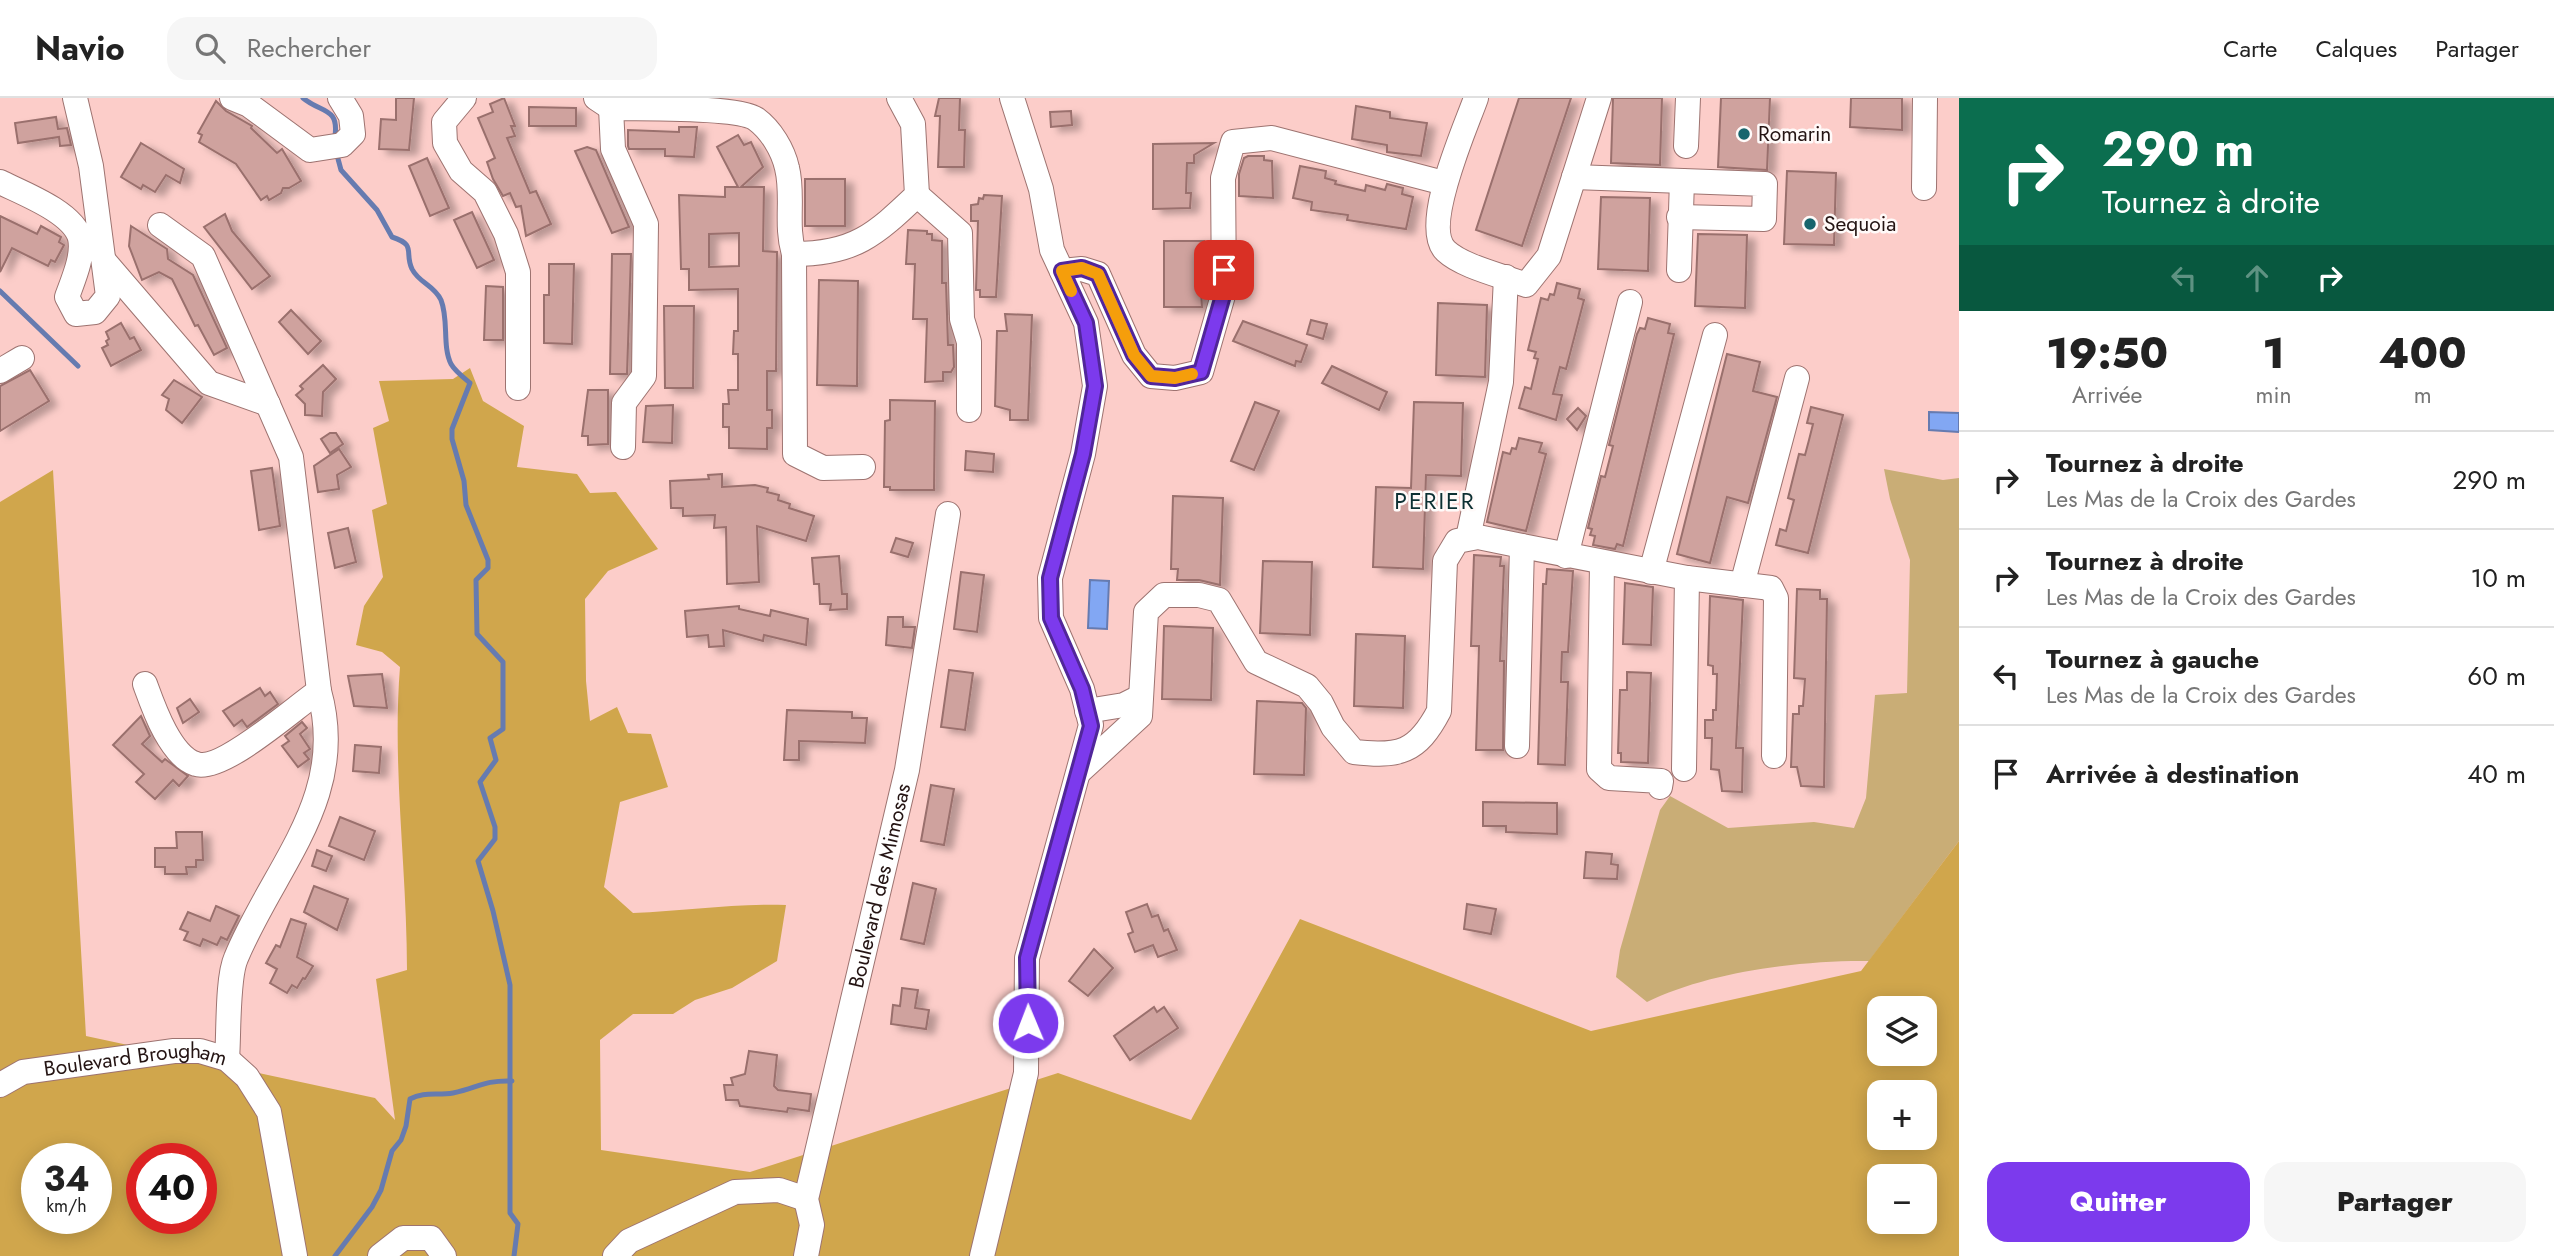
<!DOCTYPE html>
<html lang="fr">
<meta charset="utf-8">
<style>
body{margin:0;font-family:Jost,sans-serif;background:#f6f6f6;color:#222;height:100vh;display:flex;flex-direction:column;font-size:26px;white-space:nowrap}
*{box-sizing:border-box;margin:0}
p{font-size:23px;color:#767676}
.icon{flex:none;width:38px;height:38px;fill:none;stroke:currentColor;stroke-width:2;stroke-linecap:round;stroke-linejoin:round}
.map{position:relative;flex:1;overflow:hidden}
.side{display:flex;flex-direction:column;background:#fff;width:595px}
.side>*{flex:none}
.top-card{background:#0b6e4f;color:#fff;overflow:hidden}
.controls{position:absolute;left:1867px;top:898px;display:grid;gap:14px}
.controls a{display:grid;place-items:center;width:70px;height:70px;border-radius:14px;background:#fff;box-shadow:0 4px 18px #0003;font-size:35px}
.speed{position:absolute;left:21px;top:1045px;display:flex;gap:14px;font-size:35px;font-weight:700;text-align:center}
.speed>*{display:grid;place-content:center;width:91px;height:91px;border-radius:50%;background:#fff;box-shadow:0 4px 18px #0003;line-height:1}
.speed small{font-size:18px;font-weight:400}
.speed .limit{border:10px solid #d22;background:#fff;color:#111}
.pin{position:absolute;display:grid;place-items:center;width:60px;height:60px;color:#fff;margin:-30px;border-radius:14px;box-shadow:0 4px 10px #0006}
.me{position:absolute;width:77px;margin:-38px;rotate:359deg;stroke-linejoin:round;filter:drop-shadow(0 0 5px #0008)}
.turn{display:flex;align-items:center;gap:24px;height:147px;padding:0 28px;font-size:32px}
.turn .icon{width:91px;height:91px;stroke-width:2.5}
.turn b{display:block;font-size:49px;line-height:60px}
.lanes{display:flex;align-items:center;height:66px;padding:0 28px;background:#0003;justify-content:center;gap:35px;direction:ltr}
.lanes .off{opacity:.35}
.eta{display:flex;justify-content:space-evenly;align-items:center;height:119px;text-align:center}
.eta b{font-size:42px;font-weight:800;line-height:49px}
.action{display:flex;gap:14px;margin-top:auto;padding:14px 28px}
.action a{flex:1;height:80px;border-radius:21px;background:#7c3aed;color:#fff;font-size:28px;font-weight:800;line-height:80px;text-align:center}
.action a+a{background:#f6f6f6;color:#222}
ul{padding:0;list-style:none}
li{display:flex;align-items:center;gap:21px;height:98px;padding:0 28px;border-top:2px solid #e0e0e0}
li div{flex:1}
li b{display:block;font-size:26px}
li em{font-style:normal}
header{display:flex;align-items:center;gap:42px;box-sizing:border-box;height:98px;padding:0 35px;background:#fff;border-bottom:2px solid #e0e0e0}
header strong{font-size:33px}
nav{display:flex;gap:38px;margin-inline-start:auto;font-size:24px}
.search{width:490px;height:63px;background:#f6f6f6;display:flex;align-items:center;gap:18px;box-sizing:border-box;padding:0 24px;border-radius:21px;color:#767676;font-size:26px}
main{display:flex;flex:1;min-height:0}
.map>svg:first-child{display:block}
</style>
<header>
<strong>Navio</strong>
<div class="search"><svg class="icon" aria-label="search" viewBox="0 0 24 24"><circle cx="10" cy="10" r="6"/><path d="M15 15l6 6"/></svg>Rechercher</div>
<nav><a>Carte</a><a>Calques</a><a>Partager</a></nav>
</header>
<main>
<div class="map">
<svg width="1959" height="1158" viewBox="0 0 1959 1158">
<defs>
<filter id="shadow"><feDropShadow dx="8" dy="4.5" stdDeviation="3.5" flood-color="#0004"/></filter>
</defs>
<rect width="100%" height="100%" fill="#fccdc9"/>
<path fill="#c9ad76" d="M1884 371 1943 382 1959 380V743L1869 863C1801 862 1708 874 1647 904L1616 879 1620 852 1660 712 1670 698 1728 730 1814 724 1854 730 1866 700 1875 597 1907 595 1910 462 1890 401Z"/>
<path fill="#d0a64c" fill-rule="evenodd" d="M470 270 483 303 524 328 517 369 577 376 590 395 616 394 658 451 608 473 585 501 586 583 590 623 617 609 628 635 651 636 668 689 620 704 604 789 633 815C685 813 735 805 786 807L777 863 732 890 695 902 673 916H633L600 942 601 1052 750 1074 1058 975 1191 1022 1300 821 1591 933 1861 873 1959 743V1158H0V404L53 372 86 938 375 1000 395 1022 376 881 407 872C407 771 392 670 400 569L382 554 356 547 364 508 383 479 372 412 387 406 373 330 389 323 379 283 453 281ZM1880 910H1925V956H1880ZM1880 994H1925V1040H1880ZM37 1060H96V1120H37ZM142 1060H201V1120H142ZM1880 1078H1925V1124H1880Z"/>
<g fill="#82a7f3" stroke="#667bb0" stroke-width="2">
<path d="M1929 314 1959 315V334L1929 332Z"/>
<path d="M1090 482 1109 483 1107 531 1088 530Z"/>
</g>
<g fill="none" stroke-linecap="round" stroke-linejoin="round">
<g stroke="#667bb0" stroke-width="5">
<path d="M303 0C321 15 339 9 335 38"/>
<path d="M337 57 341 72 377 112 392 139C417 147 404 154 412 171 419 185 434 187 441 202 449 222 442 248 451 266 455 273 464 280 470 285L452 331V341L464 383 466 407 488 462V470L476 482 477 536 503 564V631L490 640 496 662 480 684 495 729V741L478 763 493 813 510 887V1115L518 1126 514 1158"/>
<path d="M0 193 78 268"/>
<path d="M335 1158 372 1109 381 1092 392 1053 401 1042 406 1028 410 1001C424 993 438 998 453 995 478 990 483 982 512 983"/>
</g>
</g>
<g fill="#cfa29e" stroke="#9a706d" stroke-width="2" fill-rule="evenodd" filter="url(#shadow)">
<path d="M396 0H414L409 52 379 51 381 21 396 22Z"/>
<path d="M504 0 515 28H511L515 38 507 40 530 95 536 93 551 126 526 138 521 108 516 109 510 95 503 98 493 81 487 64 495 60 478 20 493 14 490 6Z"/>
<path d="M939 0H960L959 32H965L964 69H938L940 18H935Z"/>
<path d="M1519 0H1571L1522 148 1476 132Z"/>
<path d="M1613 0H1662L1660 67 1611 65Z"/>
<path d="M1721 0H1770L1767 72 1718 69Z"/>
<path d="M1851 0H1902V32L1850 29Z"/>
<path d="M216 3 226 13 252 28 251 30 277 55 282 51 301 83 289 90H283L281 95 269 102 267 98 261 102 236 66 199 44 202 37 198 35Z"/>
<path d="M1356 8 1390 14V20L1427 25 1421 58 1387 54V47L1352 41Z"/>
<path d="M529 9 576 10V28H529Z"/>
<path d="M1071 13 1072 27 1051 29 1050 14Z"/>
<path d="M56 19 58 31 67 30 71 47 60 48 59 39 18 45 15 25Z"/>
<path d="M679 29H697L694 59 665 58V51H629L628 48V32L679 34Z"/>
<path d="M738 37 744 47 751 44 763 69 741 89H764L763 153 777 154 776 273H767V312H772V330H767V351L729 350V329H723V306H729L728 292H738V256H733L734 233H738V191L689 192V171H681L679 97 725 99V89H738L717 49ZM739 135V168L709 169V136Z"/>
<path d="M141 45 184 71 180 85 166 77 155 94 143 87 141 91 121 79Z"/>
<path d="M1214 45 1194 57V65H1187L1186 95H1191L1190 110 1153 111V46Z"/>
<path d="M587 49 596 52 629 129 612 135 575 53Z"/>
<path d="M1248 58H1264V62L1272 63 1273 100 1239 98V76L1244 60Z"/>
<path d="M427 60 449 110 430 118 409 68Z"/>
<path d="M1300 68 1326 73 1325 80 1336 83 1335 86 1365 93 1366 87 1385 92 1387 86 1403 90 1402 96 1413 99 1406 131 1347 122 1348 117 1311 112 1312 104 1293 100Z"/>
<path d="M1787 73 1836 75 1834 147 1784 146Z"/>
<rect x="805" y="81" width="40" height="47"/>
<path d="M984 97 1002 98 996 199H980V192H976L978 123H971V107L978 106 979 100 983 101Z"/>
<path d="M1601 99 1650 100 1648 173 1598 171Z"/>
<path d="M472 114 494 162 477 170 454 122Z"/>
<path d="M225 116 232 133 270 178 252 191 204 129Z"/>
<path d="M0 118 37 136 41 128 61 139 59 144 64 147 55 164 51 162 48 168 12 150 0 174Z"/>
<path d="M131 128 167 151 168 161 193 177 227 250 214 257 198 227 195 228 172 181 159 174 142 182 129 148Z"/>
<path d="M908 132 927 133V136H932V142L942 143V185H946L948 247H953L954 269 951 274H943V283L925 284 927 221H913L915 166H906Z"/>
<path d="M1698 136 1747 137 1745 210 1695 208Z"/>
<path d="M1164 143H1204V161H1199L1202 209H1164Z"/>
<path d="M612 156H631L627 276H610Z"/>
<path d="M549 166H574L572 246 544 245V197H549Z"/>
<path d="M819 182 858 183 857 288 817 287Z"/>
<path d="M1557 185 1580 191 1578 200 1584 202 1566 271 1560 269 1553 296 1562 297 1556 322 1519 310 1525 289 1531 291 1538 261 1534 260 1536 254 1528 252 1541 200 1548 202 1550 196 1554 197Z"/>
<path d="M486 188 503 189V242H484Z"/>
<path d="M1438 205 1487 207 1485 279 1436 277Z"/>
<path d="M664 208H694L693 290H665Z"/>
<path d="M291 212 321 243 308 256 279 224Z"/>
<path d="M1005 216 1032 217 1028 322H1010V312L995 308 997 233H1007Z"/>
<path d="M1648 220 1670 226 1668 235 1674 236 1623 448 1617 446 1615 451 1593 447 1595 438 1590 437 1592 431 1588 430 1601 378 1605 379 1613 348 1609 347 1637 236 1640 230 1645 231Z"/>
<path d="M1311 222 1327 226 1323 241 1307 236Z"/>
<path d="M1243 223 1307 247 1301 264 1296 263 1295 268 1233 243Z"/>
<path d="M121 225 130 241 134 239 141 252 111 268 102 250 108 247 106 243 109 241 106 234Z"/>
<path d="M1727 256 1760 264 1753 293 1777 299 1748 405 1727 399 1710 465 1677 456Z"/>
<path d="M323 267 336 281 323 294 322 318 305 317V306L296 297 303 291 300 288Z"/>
<path d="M1332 268 1387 294 1379 312 1322 285Z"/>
<path d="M30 272 49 303 0 333V288Z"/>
<path d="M174 282 202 299 182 325 166 312 169 301 162 297Z"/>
<path d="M588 292H608V346L588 347V338H582Z"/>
<path d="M890 302 935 303 934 392H890V389H884L885 323 890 322Z"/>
<path d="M1255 304 1279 313 1254 372 1231 363Z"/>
<path d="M1414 304 1463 305 1461 378 1426 377 1423 471 1373 469 1376 389 1411 390Z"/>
<path d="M673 307 672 345 643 344 646 308Z"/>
<path d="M1811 309 1843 317 1808 455 1776 447 1780 431 1786 433 1790 417 1794 402 1788 400 1799 356 1805 357 1809 342 1813 326 1807 325Z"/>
<path d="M1578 310 1586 318 1577 332 1567 321Z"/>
<path d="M330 335H336L343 346 330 355 321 341Z"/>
<path d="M1519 340 1542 345 1539 354 1546 356 1526 433 1487 424 1503 354 1510 356 1512 350 1516 351Z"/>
<path d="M339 351 351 369 337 377 339 391 318 394 314 368Z"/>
<path d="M966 353 994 356 993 374 965 372Z"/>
<path d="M272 370 280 428 259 432 251 373Z"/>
<path d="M722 376V389L755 387 768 390 767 394 779 397 778 402 790 406 789 410 814 418 806 443 757 428 759 484 727 486 726 429 714 430 715 417 683 418V410H671L670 383 709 381 708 377Z"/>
<path d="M1173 398 1223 400 1220 487 1199 482H1177L1178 471H1171Z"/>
<path d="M348 430 356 464 335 470 328 435Z"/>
<path d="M896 440 913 445 908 459 891 454Z"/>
<path d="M1474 457 1501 459 1500 468H1504L1500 563H1504L1503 652H1476L1479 548H1471Z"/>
<path d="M839 458 842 496H847V511L830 512 831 506H820L819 486H814L812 460Z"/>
<path d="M1263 463 1312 464 1310 537 1260 535Z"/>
<path d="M1547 471 1573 473 1568 554H1562L1561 584H1568L1565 667 1538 666 1543 486H1546Z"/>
<path d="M961 474 984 477 977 534 954 531Z"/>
<path d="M1625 485 1653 489 1651 547 1623 546Z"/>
<path d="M1797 491 1820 492V501H1827L1824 689 1801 688 1797 669H1791L1793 616H1799V608H1803L1805 581 1794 580Z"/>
<path d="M1710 498 1743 502 1736 650H1743L1742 694 1722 693 1719 672 1711 671 1712 640H1705V622H1713V612H1716L1717 576H1713V568L1708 567Z"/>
<path d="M739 508V511L770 518 771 512 808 521 806 547 764 537 763 543 723 532 724 548 709 549 708 537 687 539 685 513Z"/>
<path d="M888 519H903V529H915L912 550 886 547Z"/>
<path d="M1164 528 1213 530 1211 602 1162 601Z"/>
<path d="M1356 536 1405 538 1403 610 1354 608Z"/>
<path d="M949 572 973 575 965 632 941 629Z"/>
<path d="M1627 574 1651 575 1648 665 1621 664V655H1618L1620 592H1627Z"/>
<path d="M382 576 387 610 354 608 348 578Z"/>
<path d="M260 590 265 598 270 594 278 606 247 629 242 622 234 628 223 613Z"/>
<path d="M190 601 199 614 183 625 177 610Z"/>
<path d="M1257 603 1302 605 1306 610 1304 677 1254 676Z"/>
<path d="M787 612 852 614V620H867L865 645 799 643V662H784Z"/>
<path d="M141 618 150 638 142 646 162 664 165 661 188 678 179 688 173 682 155 701 136 684 144 676 113 647Z"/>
<path d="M302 624 307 630 300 636 310 651 304 655 309 661 298 669 282 648 289 643 285 638Z"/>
<path d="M355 647 381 649 379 675 353 673Z"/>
<path d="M931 687 954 691 944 747 921 743Z"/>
<path d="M1483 704 1557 705V736L1506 734V728H1483Z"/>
<path d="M340 719 375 733 364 762 329 748Z"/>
<path d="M176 734H202L203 762H196V769H186L187 776H165V769H155V750H177Z"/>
<path d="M317 752 332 758 326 773 312 768Z"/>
<path d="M1586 754 1612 756 1611 766 1618 767 1617 781 1584 780Z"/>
<path d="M913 785 936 791 924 846 901 841Z"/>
<path d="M314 788 348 801 337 832 304 814Z"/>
<path d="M1147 806 1152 819 1158 817 1164 833 1168 831 1177 852 1158 859 1153 847 1135 854 1128 836 1133 834 1126 814Z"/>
<path d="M1467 806 1496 811 1491 836 1464 831Z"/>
<path d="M216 808 239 818 227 842 221 839 217 847 203 841 200 848 184 842 188 834 180 831 188 814 210 823Z"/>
<path d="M291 821 306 826 297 859 313 868 305 881 303 880 297 890 292 887 287 895 270 885 277 871 266 865 276 847 280 849Z"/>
<path d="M1094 851 1113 870 1088 898 1069 883Z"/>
<path d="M902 890 918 892 915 910 929 912 926 931 891 926 893 907 900 908Z"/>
<path d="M1154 909 1157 914 1164 909 1178 930 1130 962 1114 938Z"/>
<path d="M749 953 777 957 774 988 778 992 811 996 809 1013 788 1010 787 1014 740 1008 738 1002H726L724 987H733L731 980 745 976Z"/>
</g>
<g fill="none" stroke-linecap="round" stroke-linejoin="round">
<defs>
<g id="minor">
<path d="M232 0 249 7 310 52 342 47 353 36 351 18 340 0"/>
<path d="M464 0 444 24 445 45 461 73 485 94 506 136 518 174V290"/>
<path d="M596 0 611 10C639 11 736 8 756 21 771 32 783 52 787 70 794 98 785 127 794 156 854 156 875 137 917 97L913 26 899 0"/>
<path d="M1476 0C1466 29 1420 129 1446 153 1463 169 1504 178 1526 187L1549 158 1599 0"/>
<path d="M611 10 613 51 646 126 644 278 624 305 623 349"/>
<path d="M1686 48 1688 0"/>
<path d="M1574 79 1765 86 1764 121 1679 119"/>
<path d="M0 84C22 95 73 114 80 140 84 158 73 182 67 199L76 216 95 214 108 198 91 68 75 0"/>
<path d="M1924 90 1925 0"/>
<path d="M917 97 960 135 962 221 969 244V312"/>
<path d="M160 127 203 158 291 359 319 593C349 699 274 768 236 860 227 880 229 937 227 961"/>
<path d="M794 156 795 356 823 370 863 369"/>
<path d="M105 164 209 285 268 306"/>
<path d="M1679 172 1682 83"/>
<path d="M1062 173 1082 171 1098 176 1134 257 1151 278 1175 280 1201 274 1224 194 1223 80 1233 44 1272 40 1444 85"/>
<path d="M0 273 22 260"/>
<path d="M1468 440 1501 284 1506 179"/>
<path d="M1522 448 1687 480 1771 490 1776 500 1774 658"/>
<path d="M1566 458 1630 204"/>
<path d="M1602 466 1599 671 1609 680 1661 683 1660 689"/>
<path d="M1651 474 1715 237"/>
<path d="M1742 487 1797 280"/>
<path d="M145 586C153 608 170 658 196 666 222 675 295 609 319 593"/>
<path d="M1087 613 1124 607 1140 599"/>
<path d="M1684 671 1687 480"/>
<path d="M1079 674 1140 618 1146 514 1164 497H1199L1219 502 1256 564 1307 588 1321 605 1333 629 1354 654C1399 659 1417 655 1439 613L1445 463 1457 443 1478 439 1522 448 1517 648"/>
<path id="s1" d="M0 987 23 974 174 953H200L227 961 247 979 269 1014 295 1158"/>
<path d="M380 1158 403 1140H431L444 1158"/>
<path d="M615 1158 629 1143 735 1094 779 1092 806 1101"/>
<path id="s2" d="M806 1158 812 1127 806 1101 907 672 948 416"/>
<path d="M982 1158 1026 975 1027 860 1091 627 1082 591 1051 520 1050 480 1083 356 1095 288 1086 225 1052 152 1041 91 1012 0"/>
</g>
</defs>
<use href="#minor" stroke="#9d7370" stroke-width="26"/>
<use href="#minor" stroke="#fff" stroke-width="24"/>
</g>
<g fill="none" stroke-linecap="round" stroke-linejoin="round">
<defs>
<path id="route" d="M1028 925 1027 860 1091 628 1082 591 1051 520 1050 480 1083 356 1095 288 1086 225 1062 173 1082 170 1098 176 1134 257 1151 278 1175 280 1201 274 1224 194V172"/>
</defs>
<use href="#route" stroke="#51269a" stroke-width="18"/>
<use href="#route" stroke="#7c3aed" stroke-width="12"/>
<path stroke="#f59e0b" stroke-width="12" d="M1071 193 1062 173 1082 170 1098 176 1134 257 1151 278 1175 280 1192 276"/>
</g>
<g fill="#18656d" stroke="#fffaf9" stroke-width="2.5">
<circle cx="1744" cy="36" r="7"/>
<circle cx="1810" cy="126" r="7"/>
</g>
<g text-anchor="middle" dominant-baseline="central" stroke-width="5" stroke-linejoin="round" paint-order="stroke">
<g font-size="21" fill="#241413" stroke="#fffaf9" text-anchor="start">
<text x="1758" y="36">Romarin</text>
<text x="1824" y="126">Sequoia</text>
</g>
<g font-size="21" fill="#241413" stroke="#fffaf9">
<text stroke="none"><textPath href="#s2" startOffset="380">Boulevard des Mimosas</textPath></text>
<text stroke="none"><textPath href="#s1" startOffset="140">Boulevard Brougham</textPath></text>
</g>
<g font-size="23" letter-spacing="2" fill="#0c3033" stroke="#fffaf9">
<text x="1435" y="403">PERIER</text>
</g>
</g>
</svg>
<div class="controls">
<a><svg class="icon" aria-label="layers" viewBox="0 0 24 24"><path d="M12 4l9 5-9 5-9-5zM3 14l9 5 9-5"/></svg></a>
<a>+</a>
<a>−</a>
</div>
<div class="speed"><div>34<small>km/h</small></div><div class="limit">40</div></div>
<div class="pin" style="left:1224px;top:172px;background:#d93025"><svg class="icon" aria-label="arrive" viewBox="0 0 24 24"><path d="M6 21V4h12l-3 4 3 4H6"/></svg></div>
<svg class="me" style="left:1028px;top:925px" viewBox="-20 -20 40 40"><circle r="17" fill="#7c3aed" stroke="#fff" stroke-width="3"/><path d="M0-11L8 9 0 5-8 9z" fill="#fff"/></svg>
</div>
<section class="side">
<div class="top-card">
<div class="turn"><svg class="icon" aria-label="right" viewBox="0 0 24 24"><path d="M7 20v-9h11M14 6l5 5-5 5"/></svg><div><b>290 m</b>Tournez à droite</div></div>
<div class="lanes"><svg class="icon off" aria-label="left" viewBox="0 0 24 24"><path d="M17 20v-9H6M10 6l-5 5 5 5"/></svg><svg class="icon off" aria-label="ahead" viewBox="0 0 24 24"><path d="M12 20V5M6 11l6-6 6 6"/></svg><svg class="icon" aria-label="right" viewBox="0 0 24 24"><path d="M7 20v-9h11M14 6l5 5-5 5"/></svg></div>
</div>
<div class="eta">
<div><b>19:50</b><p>Arrivée</p></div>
<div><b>1</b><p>min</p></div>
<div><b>400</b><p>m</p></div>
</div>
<ul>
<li><svg class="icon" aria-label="right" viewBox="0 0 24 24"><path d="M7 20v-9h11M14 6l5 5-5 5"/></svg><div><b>Tournez à droite</b><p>Les Mas de la Croix des Gardes</p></div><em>290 m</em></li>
<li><svg class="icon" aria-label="right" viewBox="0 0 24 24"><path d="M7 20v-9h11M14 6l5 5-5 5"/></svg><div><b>Tournez à droite</b><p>Les Mas de la Croix des Gardes</p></div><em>10 m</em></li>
<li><svg class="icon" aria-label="left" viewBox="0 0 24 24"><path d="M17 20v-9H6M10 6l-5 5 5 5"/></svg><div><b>Tournez à gauche</b><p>Les Mas de la Croix des Gardes</p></div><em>60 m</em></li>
<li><svg class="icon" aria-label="arrive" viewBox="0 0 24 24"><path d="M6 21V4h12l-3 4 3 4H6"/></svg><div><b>Arrivée à destination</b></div><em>40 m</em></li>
</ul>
<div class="action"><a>Quitter</a><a>Partager</a></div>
</section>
</main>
